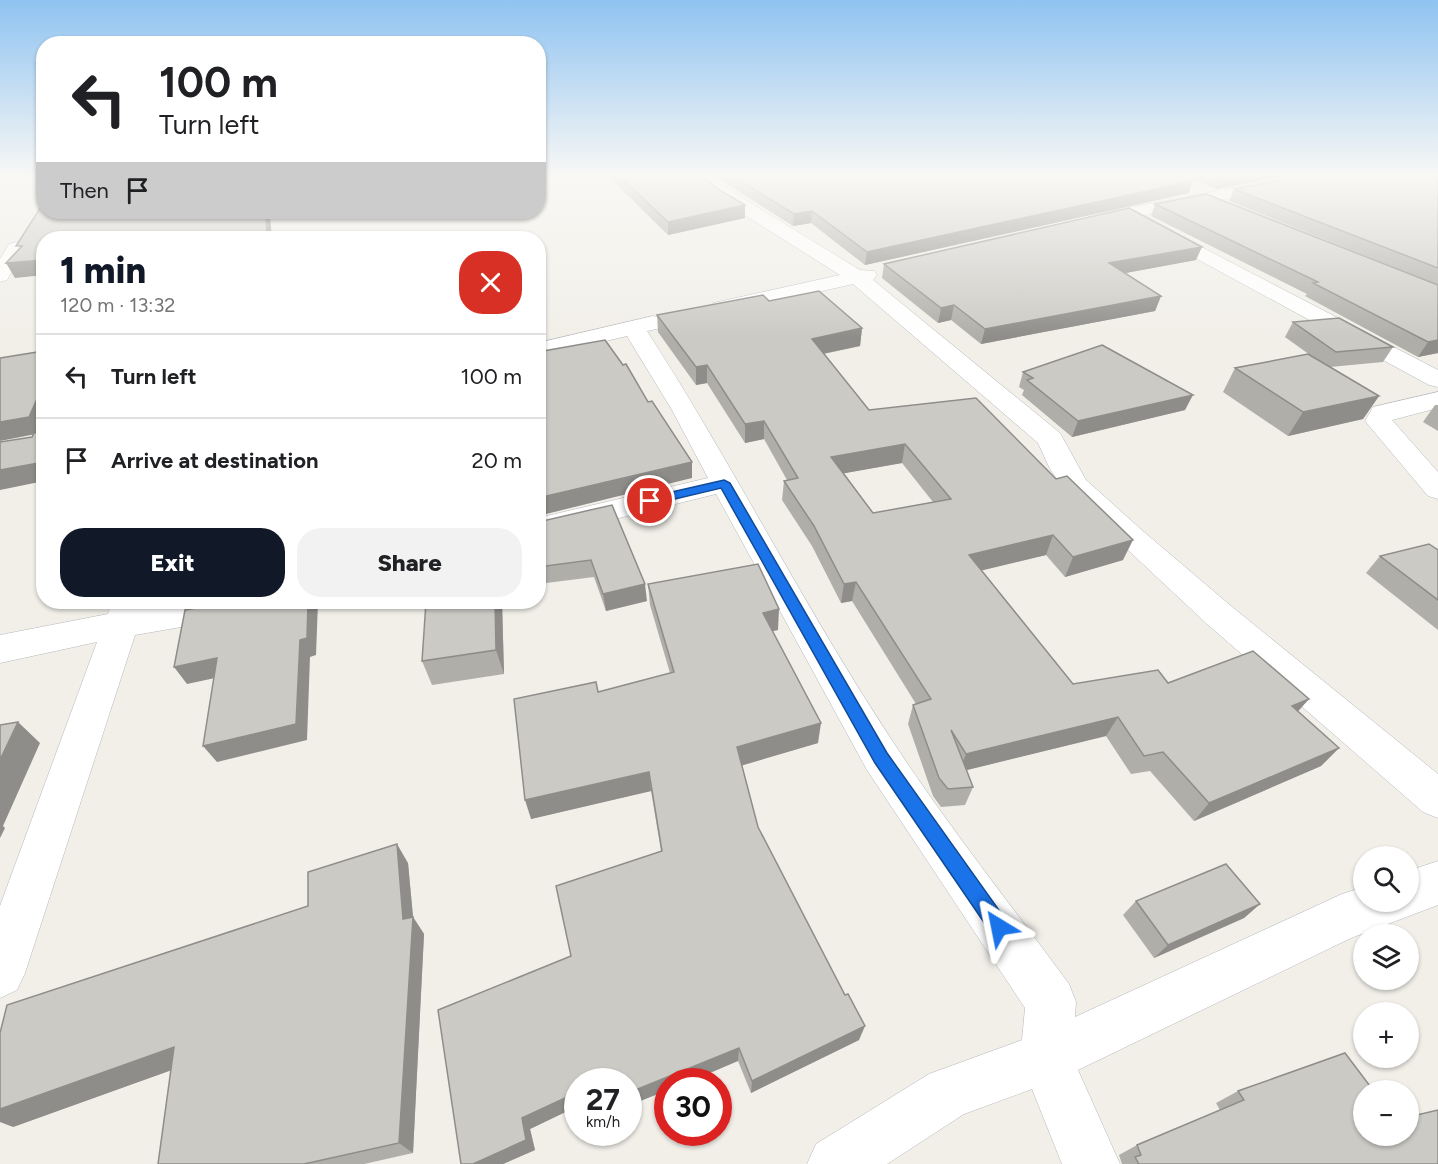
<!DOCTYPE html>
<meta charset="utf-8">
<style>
body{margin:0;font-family:Figtree,sans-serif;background:#f2f2f2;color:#202124;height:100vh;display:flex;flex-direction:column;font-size:22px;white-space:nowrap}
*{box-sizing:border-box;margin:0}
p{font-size:20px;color:#757577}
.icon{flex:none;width:33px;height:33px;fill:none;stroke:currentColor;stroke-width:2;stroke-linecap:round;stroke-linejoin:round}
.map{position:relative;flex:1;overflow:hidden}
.side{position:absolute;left:36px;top:231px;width:510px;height:378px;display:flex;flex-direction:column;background:#fff;border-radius:24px;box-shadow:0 2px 4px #0004}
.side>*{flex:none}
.hud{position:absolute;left:36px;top:36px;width:510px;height:183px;border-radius:24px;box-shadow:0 2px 4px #0004;background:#fff;color:#202124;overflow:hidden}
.fabs{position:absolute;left:1353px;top:846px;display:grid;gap:12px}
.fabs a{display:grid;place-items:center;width:66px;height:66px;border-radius:50%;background:#fff;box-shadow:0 2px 4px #0004;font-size:30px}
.speed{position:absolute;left:564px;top:1068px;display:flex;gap:12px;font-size:30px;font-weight:700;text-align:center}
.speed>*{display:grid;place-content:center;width:78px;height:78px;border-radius:50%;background:#fff;box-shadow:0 2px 4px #0004;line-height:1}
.speed small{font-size:15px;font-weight:400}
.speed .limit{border:9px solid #d22;background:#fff;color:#111}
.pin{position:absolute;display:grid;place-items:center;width:51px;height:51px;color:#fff;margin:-26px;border:3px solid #fff;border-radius:50%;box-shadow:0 2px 6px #0007}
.me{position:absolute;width:66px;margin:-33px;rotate:325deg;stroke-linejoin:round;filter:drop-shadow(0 0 4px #0008)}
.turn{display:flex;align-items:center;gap:21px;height:126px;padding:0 24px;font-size:27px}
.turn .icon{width:78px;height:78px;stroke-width:2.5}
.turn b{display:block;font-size:42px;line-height:51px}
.then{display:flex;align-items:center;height:57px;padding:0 24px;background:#0003;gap:12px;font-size:22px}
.round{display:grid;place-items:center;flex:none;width:63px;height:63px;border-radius:24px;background:#f2f2f2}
.head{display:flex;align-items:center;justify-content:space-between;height:102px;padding:0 24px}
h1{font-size:36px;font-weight:800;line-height:45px;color:#111827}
.cta{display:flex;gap:12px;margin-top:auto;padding:12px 24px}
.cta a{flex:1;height:69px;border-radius:24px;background:#111827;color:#fff;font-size:24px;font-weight:800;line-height:69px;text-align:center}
.cta a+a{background:#f2f2f2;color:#202124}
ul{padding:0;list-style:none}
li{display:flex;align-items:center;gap:18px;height:84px;padding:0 24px;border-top:2px solid #e0e0e0}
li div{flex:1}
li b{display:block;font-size:22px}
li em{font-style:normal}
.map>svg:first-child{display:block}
</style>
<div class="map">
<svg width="1438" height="1164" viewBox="0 0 1438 1164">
<rect width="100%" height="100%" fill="#f1efe8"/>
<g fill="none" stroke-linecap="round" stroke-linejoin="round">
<defs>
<g id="minor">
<path d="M693 175H710L731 191 860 270 874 271 877 275 873 280 1060 433 1086 480 1144 532 1231 606 1438 774V818L1423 812 1207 624 1066 492 1050 469 1038 443 853 284 721 314 713 313 710 308 713 303 840 275 719 199Z"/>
<path d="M1300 175H1331L1323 180 1092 225 1083 220 1092 215Z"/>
<path d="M1159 225 1438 370V387L1429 385 1153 235 1150 231Z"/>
<path d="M16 242 26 248 7 280 0 282V259L9 244Z"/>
<path d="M653 316 661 318 664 323 661 328 647 331C734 466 806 611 895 745 949 827 1011 905 1069 984L1076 1002 1075 1017 1342 894 1364 887V902H1408V871L1438 861V905L1351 938 1078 1070 1120 1164H1062L1032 1089 964 1114 887 1164H807L816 1144 929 1074 1022 1040 1025 1008 867 770 716 494 538 538V518L708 478 672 410 627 336 538 357V343Z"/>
<path d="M1438 392V408L1392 420 1438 472V499L1428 496 1365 421 1373 407Z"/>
<path d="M112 602H146L144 607 182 602H273L268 611 256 614 135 635 25 973 17 990 0 998V906L97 642 0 663V635L108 614Z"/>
</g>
</defs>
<use href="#minor" stroke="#b5b8bc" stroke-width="1"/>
<use href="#minor" fill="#fff" fill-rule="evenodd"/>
</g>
<g fill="#afaea9" fill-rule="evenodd">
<path d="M607 175H702L718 189 745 205V218L668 235Z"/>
<path d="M713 175H1178L1189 193 865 265 811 223 793 226Z"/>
<path d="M1184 175H1290L1216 189Z"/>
<path d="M1438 175V285L1229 201 1234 189Z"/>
<path d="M1155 204 1438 285V353L1418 357 1305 296 1307 294 1151 216Z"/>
<path d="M1196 260 1125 273 1161 296 1155 311 981 344 951 320 938 323 882 278 884 264Z"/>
<path d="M769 301 862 328 860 346 824 354 869 410 1123 560 1065 577 1046 555 981 570 1073 684 1168 683 1309 699 1298 711 1339 748 1321 766 1194 821 1150 771 1131 774 1106 736 966 770 973 787 965 805 941 807 933 796 908 724 913 705 916 704 852 601 841 603 812 546 782 500 784 481 787 480 764 439 745 443 707 383 696 385 658 332 657 315ZM902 463 933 502 873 513 844 473Z"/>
<path d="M1293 322 1393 347 1383 362 1330 367 1379 396 1363 419 1288 436 1223 392 1235 368 1310 355 1285 337Z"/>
<path d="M1023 372 1185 410 1072 437 1022 395 1024 390 1019 387Z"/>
<path d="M1435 405H1438V431L1423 422Z"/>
<path d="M538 522 647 601 606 611 594 577 538 584Z"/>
<path d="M1438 550V630L1366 573 1380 556Z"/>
<path d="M648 584 778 630 773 631 818 743 742 765 758 827 859 1040 751 1093 738 1061 578 1082V1106L530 1129 535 1150 503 1164 571 956 661 851 651 791 531 819 598 692 670 673 650 605Z"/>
<path d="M502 602 504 674 432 685 422 661Z"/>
<path d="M408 863 413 917 424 934 413 1153 364 1164H158L171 1070 13 1127 308 906Z"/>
<path d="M1136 901 1260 904 1244 918 1154 958 1123 915Z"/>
<path d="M1364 1090 1438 1164H1121H1122L1119 1155 1137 1145 1220 1110 1216 1103 1238 1091Z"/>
</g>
<g fill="#8f8d8a">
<path d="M1234 175H1290L1216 189 1221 177Z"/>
<path d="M1193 181 1189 193 865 265 867 252Z"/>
<path d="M745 205V218L668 235V222Z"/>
<path d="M812 211 811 223 793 226 794 214Z"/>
<path d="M266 212H281L282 214 270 216 272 238H267Z"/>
<path d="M1202 247 1196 260 1104 277 1109 263Z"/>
<path d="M44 260V275L15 278 6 263Z"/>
<path d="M1161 296 1155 311 981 344 985 329Z"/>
<path d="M954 305 951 320 938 323 941 308Z"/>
<path d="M862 328 860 346 811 356 812 339Z"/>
<path d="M1438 340V353L1418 357 1428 342Z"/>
<path d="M707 365V383L696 385V367Z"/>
<path d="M44 383V427L41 433 0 441V422Z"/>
<path d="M1193 395 1185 410 1072 437 1078 421Z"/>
<path d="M1379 396 1363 419 1288 436 1303 412Z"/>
<path d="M764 421V439L745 443V424Z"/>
<path d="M905 444 902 463 829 476 831 457Z"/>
<path d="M44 462V481L0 490V470Z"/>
<path d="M692 462V478L538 516V498Z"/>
<path d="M1053 535 1046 555 963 575 969 555Z"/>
<path d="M1133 540 1123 560 1065 577 1073 557Z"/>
<path d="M856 582 852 601 841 603 844 584Z"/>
<path d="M645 584 647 601 606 611 603 594Z"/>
<path d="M308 602H318L316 655 310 657 307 740 217 762 203 746Z"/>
<path d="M495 602H502L504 674 496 650Z"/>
<path d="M779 609 778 630 762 633 763 613Z"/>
<path d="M217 658 229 675 187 684 174 667Z"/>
<path d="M1309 699 1292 718V706Z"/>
<path d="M1118 717 1106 736 959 772 966 754Z"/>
<path d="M18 722 40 743 3 826 5 828 0 838V760Z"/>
<path d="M821 723 818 743 737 767V747Z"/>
<path d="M1339 748 1321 766 1194 821 1209 803Z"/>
<path d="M649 772 651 791 531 819 525 800Z"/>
<path d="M397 844 408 863 413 917 424 934 413 1153 399 1143 403 919Z"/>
<path d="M1260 904 1244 918 1154 958 1168 945Z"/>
<path d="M865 1026 859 1040 751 1093 752 1081Z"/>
<path d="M174 1047 197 1061 13 1127 0 1122V1109Z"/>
<path d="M739 1048 738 1061 689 1082H668V1090L628 1106V1093Z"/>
<path d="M578 1092V1106L530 1129 535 1150 503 1164H473L522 1118Z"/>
</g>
<g fill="#cccac5" stroke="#8f8d8a" stroke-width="1.5" fill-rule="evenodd">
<path d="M618 175H702L718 189 745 205 668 222Z"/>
<path d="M731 175H1178L1193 181 867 252 812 211 794 214Z"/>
<path d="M1216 175H1234L1221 177Z"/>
<path d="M1308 175H1438V268L1234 189Z"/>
<path d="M1206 194 1438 285V340L1428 342 1313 283 1318 282 1155 204Z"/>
<path d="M44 202V212H266L267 238H44V260L6 263 22 246H16Z"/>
<path d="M1129 208 1202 247 1109 263 1161 296 985 329 954 305 941 308 884 264Z"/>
<path d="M819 291 862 328 812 339 869 410 976 398 1056 479 1067 476 1133 540 1073 557 1053 535 969 555 1073 684 1158 670 1168 683 1253 651 1309 699 1292 706 1339 748 1209 803 1163 752 1144 756 1118 717 966 754 951 730 973 787 948 789 939 778 913 705 931 699 856 582 844 584 814 526 784 481 798 478 764 421 745 424 707 365 696 367 657 315 763 295 769 301ZM905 444 951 499 873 513 831 457Z"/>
<path d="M1339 318 1393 347 1336 352 1293 322Z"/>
<path d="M605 340 623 365 626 364 648 402 652 401 692 462 538 498V352Z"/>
<path d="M1102 345 1193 395 1078 421 1027 380 1033 378 1023 372Z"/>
<path d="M44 351V383L29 417 0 422V358Z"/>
<path d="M1308 354 1379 396 1303 412 1235 368Z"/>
<path d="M44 431V462L0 470V442L32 437 34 433Z"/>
<path d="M612 505 645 584 603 594 591 560 538 567V522Z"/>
<path d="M1429 544 1438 550V600L1380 556Z"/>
<path d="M758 564 779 609 763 613 821 723 737 747 758 827 845 995 848 994 865 1026 752 1081 739 1048 628 1093V1082H578V1092L522 1118 526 1140 473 1164H461L438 1010 571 956 556 886 662 851 649 772 525 800 514 699 596 682 598 692 674 672 648 584Z"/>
<path d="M230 602H308L307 638 300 640 296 724 203 746 217 658 174 667 185 610Z"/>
<path d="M426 602H495L496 650 422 661Z"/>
<path d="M18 722 0 760V725Z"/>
<path d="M397 844 403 919 413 917 399 1143 304 1164H158L174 1047 0 1109V1033L7 1005 308 906V872Z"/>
<path d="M1226 864 1260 904 1168 945 1136 901Z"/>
<path d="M1345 1053 1373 1090H1364V1136H1408V1117L1438 1110V1164H1139L1135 1157 1141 1155 1137 1145 1244 1100 1238 1091Z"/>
</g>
<linearGradient id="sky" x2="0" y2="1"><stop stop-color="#8fc3f1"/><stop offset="0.52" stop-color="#f9f8f5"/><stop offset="1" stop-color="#f9f8f5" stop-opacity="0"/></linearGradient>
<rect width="1438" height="338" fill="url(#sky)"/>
<path fill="#1a73e8" stroke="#114b97" stroke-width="1.5" d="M724 480 730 483 887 753 1006 920 1008 927 1006 934 999 936 992 934 875 763 721 488 650 505 644 501 650 497Z"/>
</svg>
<div class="fabs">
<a><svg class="icon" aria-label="search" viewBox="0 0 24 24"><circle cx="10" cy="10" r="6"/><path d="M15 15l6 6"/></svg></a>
<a><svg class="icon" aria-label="layers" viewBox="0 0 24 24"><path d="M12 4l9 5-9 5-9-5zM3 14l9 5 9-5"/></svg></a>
<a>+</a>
<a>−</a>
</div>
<div class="speed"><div>27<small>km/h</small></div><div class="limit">30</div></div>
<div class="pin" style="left:650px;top:501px;background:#d93025"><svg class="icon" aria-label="arrive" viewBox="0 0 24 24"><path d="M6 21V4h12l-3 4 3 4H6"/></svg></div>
<svg class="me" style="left:999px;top:927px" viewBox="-20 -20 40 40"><path d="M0-17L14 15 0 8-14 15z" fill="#1a73e8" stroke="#fff" stroke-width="4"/></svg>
<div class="hud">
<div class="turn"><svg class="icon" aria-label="left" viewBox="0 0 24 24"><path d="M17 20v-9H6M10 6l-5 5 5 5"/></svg><div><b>100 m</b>Turn left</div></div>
<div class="then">Then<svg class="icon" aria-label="arrive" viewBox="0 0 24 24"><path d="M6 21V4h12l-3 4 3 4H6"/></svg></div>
</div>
<section class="side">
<div class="head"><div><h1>1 min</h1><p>120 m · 13:32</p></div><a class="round" style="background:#d93025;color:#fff"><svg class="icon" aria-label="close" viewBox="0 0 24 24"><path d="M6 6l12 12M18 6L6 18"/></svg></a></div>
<ul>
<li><svg class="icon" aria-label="left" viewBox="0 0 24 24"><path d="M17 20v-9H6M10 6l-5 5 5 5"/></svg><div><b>Turn left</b></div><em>100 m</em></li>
<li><svg class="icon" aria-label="arrive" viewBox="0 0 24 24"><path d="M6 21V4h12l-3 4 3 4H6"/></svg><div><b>Arrive at destination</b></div><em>20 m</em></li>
</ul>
<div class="cta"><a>Exit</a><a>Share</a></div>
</section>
</div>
